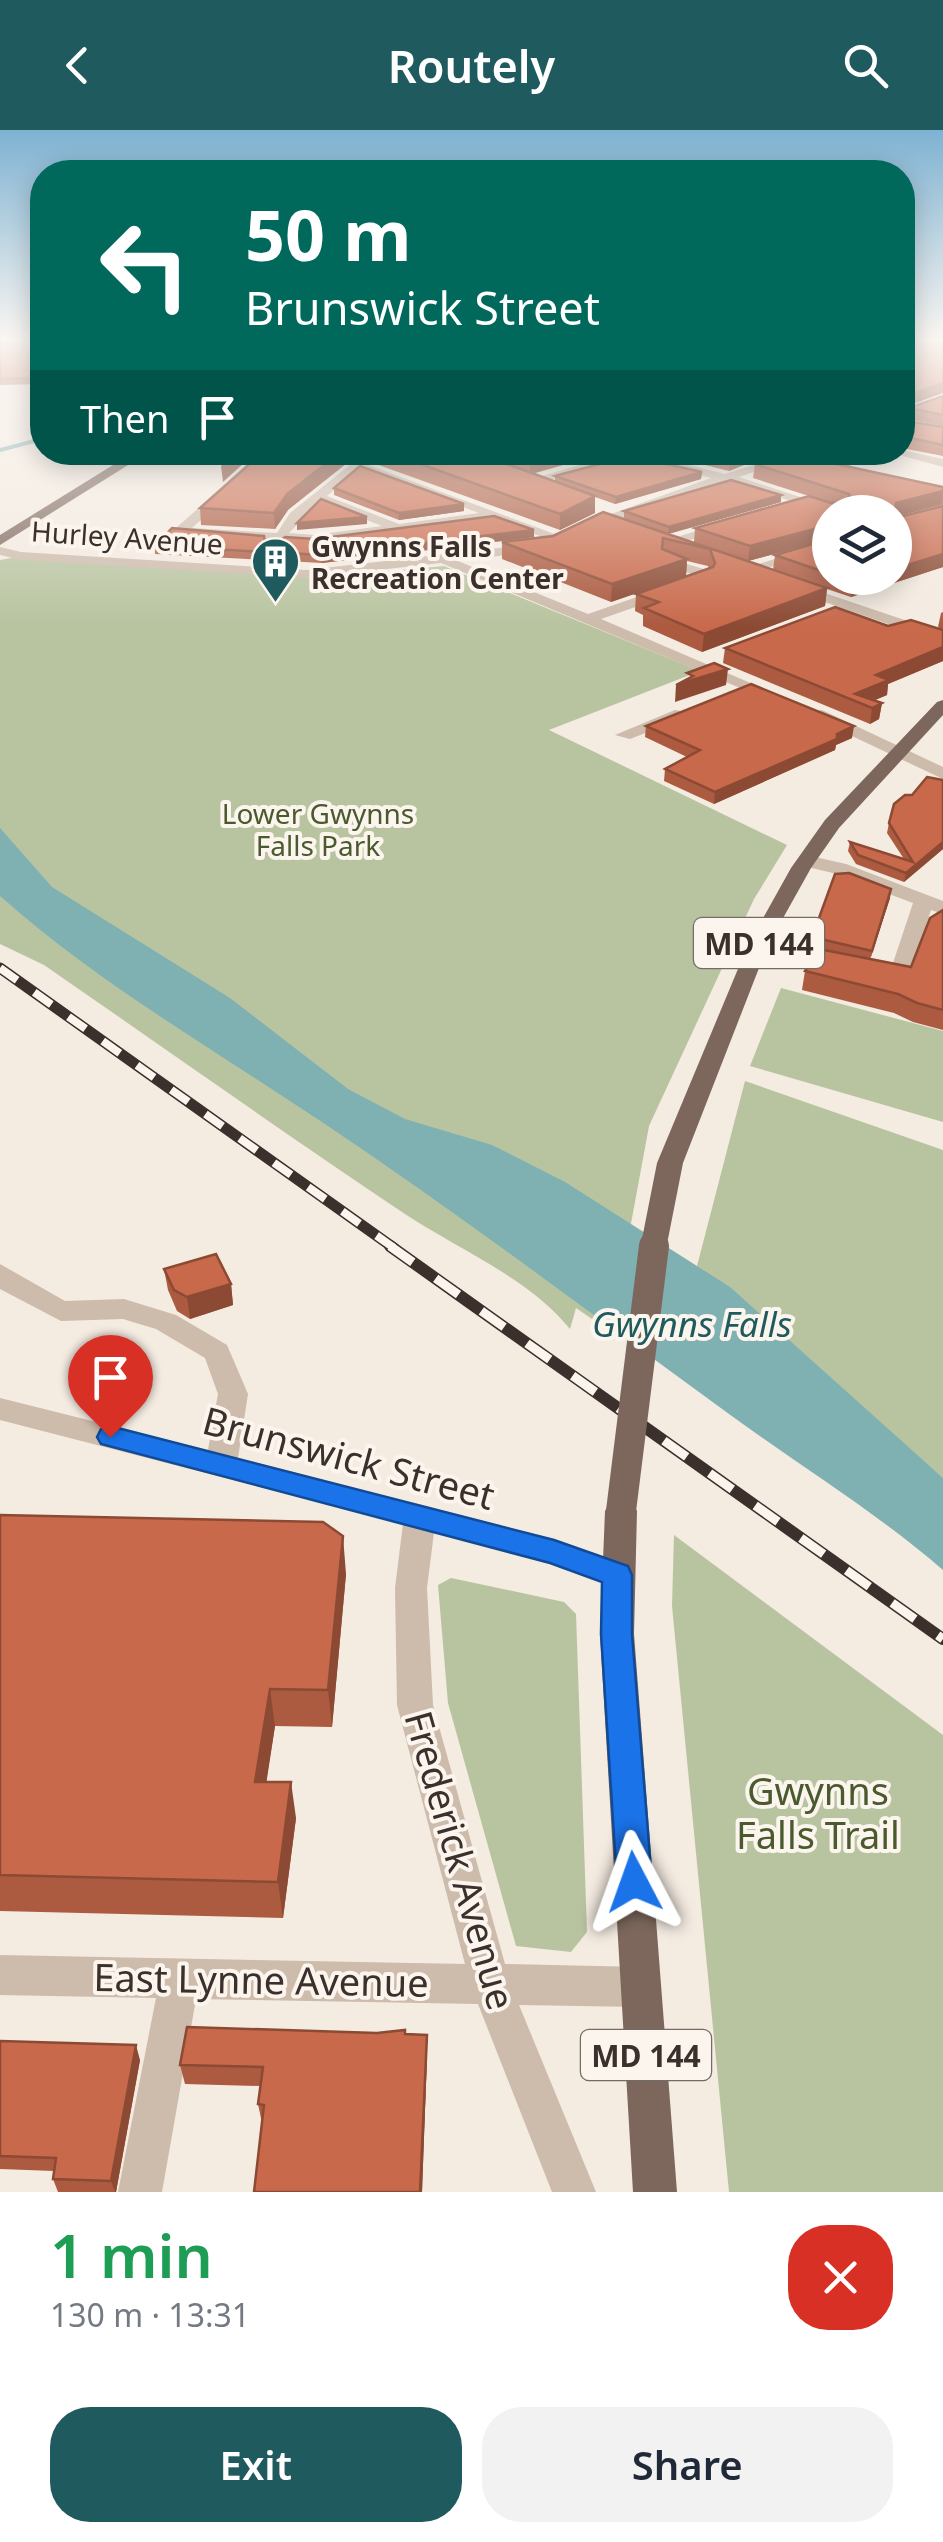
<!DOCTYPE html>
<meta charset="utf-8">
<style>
body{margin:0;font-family:"Noto Sans",sans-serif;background:#f2f2f3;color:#1f2937;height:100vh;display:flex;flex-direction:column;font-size:38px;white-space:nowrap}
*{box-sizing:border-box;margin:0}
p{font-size:32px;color:#747a83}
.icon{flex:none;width:55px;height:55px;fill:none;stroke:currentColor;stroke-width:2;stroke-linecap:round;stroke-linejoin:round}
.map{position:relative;height:2062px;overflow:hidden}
.panel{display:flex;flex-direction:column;background:#fff;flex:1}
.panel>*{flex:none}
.guide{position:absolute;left:30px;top:30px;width:885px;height:305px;border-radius:40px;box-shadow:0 5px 25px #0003;background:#00695c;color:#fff;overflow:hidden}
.tools{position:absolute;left:812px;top:365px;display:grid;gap:20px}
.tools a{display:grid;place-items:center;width:100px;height:100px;border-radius:50%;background:#fff;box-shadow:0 5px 25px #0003;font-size:50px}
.pin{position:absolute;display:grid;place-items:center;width:85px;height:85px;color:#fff;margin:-102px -42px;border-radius:50% 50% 50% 0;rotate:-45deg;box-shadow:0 0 10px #0007}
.pin .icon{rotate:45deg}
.me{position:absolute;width:110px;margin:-55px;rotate:356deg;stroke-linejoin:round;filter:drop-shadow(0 0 8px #0008)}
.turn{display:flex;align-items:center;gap:35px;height:210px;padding:0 50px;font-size:45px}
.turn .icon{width:130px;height:130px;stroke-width:2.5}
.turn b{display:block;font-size:70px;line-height:85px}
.then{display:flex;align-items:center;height:95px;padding:0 50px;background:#0003;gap:20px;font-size:38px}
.round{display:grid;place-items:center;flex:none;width:105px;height:105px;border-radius:40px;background:#f2f2f3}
.overview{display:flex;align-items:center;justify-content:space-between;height:170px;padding:0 50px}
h1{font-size:60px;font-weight:600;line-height:75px;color:#1e9e55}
.primary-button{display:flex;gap:20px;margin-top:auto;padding:20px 50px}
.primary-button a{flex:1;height:115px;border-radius:40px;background:#1f5a5e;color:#fff;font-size:40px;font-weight:600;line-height:115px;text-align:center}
.primary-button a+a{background:#f2f2f3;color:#1f2937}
header{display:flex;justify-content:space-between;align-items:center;height:130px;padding:0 50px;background:#1f5a5e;color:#fff;font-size:45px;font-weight:600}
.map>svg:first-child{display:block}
</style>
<header><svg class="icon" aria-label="back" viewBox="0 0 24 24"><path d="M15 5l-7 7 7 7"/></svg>Routely<svg class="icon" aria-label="search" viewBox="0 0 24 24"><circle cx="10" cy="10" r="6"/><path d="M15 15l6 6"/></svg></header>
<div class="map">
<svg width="943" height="2062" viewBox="0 0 943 2062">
<rect width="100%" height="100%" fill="#f4ebe1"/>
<g fill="#b8c4a0">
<path d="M11 428 315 448 444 436 700 541 549 600 787 715 754 769 649 996 611 1202 576 1178 570 1199C528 1147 457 1119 402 1082 281 1001 163 917 44 835L0 814V430Z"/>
<path d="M781 858 943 901V992L750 936Z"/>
<path d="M745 951 943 1020V1348L697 1136Z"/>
<path d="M674 1405 943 1605V2062H729L672 1476Z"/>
<path d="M451 1448 564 1472 576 1484 587 1802 571 1822 516 1816 448 1573 438 1455Z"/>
</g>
<path fill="#7fb0b2" d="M0 698 52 757 230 868 348 959 405 989 492 1015 565 1052 730 1157 943 1348V1440C876 1382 800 1336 729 1284 594 1186 461 1085 322 992 213 919 98 853 0 766Z"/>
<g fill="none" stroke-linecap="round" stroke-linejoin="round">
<path stroke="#7fb0b2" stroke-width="4" d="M0 320 42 309"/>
<g fill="#cdbbac" fill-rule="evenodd">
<path d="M943 265V272L902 287V280Z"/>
<path d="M902 320 943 329V337L888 322Z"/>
<path d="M262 322H276L192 398 277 403 290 383 366 322H376L366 334 568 409 556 412 494 389 315 413 284 411 274 420 267 416 271 410 176 404V398ZM360 339 479 383 399 394 327 366ZM320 372 382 396 315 405 289 403Z"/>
<path d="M640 323 725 344 786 325V331L739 347 846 382 830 383 726 351 580 404 575 403V397L711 348 640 331 610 334 528 356 522 352 609 326Z"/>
<path d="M725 392 730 393V399L668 416 661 412Z"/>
<path d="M830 411V419L747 444 740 440Z"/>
<path d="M533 414 540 418 538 421 458 431 588 484 697 446 650 429V423L707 440 710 451 601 489 783 567 769 570 441 433 306 448 21 430 0 425V417L21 422 306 440Z"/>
<path d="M795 453 943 503V513L790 460 788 457Z"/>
<path d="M675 580 681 581V589L630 609 615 605Z"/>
<path d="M822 580 943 637V649L816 589V581Z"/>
<path d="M806 725 846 734 943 771V784L931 780 907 852 899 853 751 819 748 815 758 809 891 839 913 773 833 743 799 735 796 731Z"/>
<path d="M0 1134 65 1171 124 1169 176 1185 227 1215 248 1264 238 1328 554 1409 629 1435 633 1445 629 1455 617 1458 550 1434 434 1402 427 1458 433 1575 505 1834 641 1837 655 1843 661 1857 655 1871 641 1877 519 1875 596 2062H552L478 1874 196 1869 162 2062H118L156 1868 0 1865V1825L465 1834 397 1575 395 1458 403 1394 0 1290V1268L208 1320 218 1264 205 1228 156 1199 123 1189 61 1191 0 1159Z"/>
</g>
<g fill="#7d675c" fill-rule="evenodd">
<path d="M134 322H149L0 415V405Z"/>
<path d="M943 570V585L839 698 811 738 768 815 683 1033 667 1114 663 1120H645L641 1114 657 1033 748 815 791 738 825 690 937 572Z"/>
<path d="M621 1368 632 1372 637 1381 634 1504 677 2062H633L600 1504 605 1381 610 1372Z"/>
</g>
<defs>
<path id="rail-far1" d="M0 838 394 1118"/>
<path id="rail" d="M390 1116 943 1509"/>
</defs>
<use href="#rail-far1" stroke="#3b302b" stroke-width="11"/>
<use href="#rail" stroke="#3b302b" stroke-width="12"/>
<use href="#rail-far1" stroke="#fbf5ee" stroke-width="8" stroke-dasharray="21" stroke-linecap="butt"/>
<use href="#rail" stroke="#fbf5ee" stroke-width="9" stroke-dasharray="28" stroke-linecap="butt"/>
<path stroke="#7d675c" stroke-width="24" d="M653 1118 654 1114"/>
<path stroke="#7d675c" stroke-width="30" d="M621 1381 654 1116"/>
</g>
<g fill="#ac5a40">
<path d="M0 208H42V254L0 255Z"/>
<path d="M943 266V296L907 289 909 278Z"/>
<path d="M902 290 943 297V326L902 318Z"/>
<path d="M373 322H474L480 325V322H608L532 344 555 352V346L702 342 701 349 615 374 595 367V383L560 400 373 333Z"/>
<path d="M653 322H762L761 328 729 341Z"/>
<path d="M790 322H854L850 336Z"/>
<path d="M755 334 943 357V375L895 387 830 382V409L748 431 694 412 695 398 812 367 753 348Z"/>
<path d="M334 358 464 381 399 390 334 365Z"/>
<path d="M781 372 668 404 773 440 775 425 830 409V448H895L943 376V437L851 467 827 459 825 476 702 522 643 496V485L635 481 636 464 709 439 708 436 687 431 686 446 611 472 502 429V412L553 406 624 388V381Z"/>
<path d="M200 378 288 380 275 399 201 395Z"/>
<path d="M534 400V407L322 433 155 424V416L265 412 274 416 315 409Z"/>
<path d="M943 482V500L938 497 941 483Z"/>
<path d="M888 496 943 500V531L888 554 887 565 874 570 882 573 879 589 870 594 723 533 725 518Z"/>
<path d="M646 596 852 608 836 615 835 620 714 674 664 651 665 639 687 627 645 607Z"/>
<path d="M943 650V719L904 752 856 734 848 721 850 712 904 729 887 703 889 693 912 665Z"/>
<path d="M890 768 870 829 911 837 943 780V900L913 892 894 883 802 860 805 841 823 820 811 817 812 807Z"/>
<path d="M164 1139 231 1154 233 1175 190 1189 177 1181 168 1160Z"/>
<path d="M0 1385 346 1444 332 1597 275 1596 266 1652 296 1688 283 1788 0 1781Z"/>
<path d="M405 1904 427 1905V1925L422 2062H254L262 1993 258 1974 260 1956 185 1954 180 1935Z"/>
<path d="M0 1911 140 1930 116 2062H58L53 2049 54 2041 0 2039Z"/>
</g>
<g fill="#8c4a34">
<path d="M943 253V263L902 278V268Z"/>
<path d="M237 322H256L223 352 221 336Z"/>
<path d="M341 322H361L288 380 275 399 274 383 287 364Z"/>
<path d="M567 322H608L530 344V332Z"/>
<path d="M748 322H762L761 328 729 341 730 329Z"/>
<path d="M702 342 701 349 615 374 616 367Z"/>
<path d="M943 361 942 374 895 387 896 373Z"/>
<path d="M781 365V372L668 404 669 397Z"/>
<path d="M595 366V383L560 400V384Z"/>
<path d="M464 374V381L399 390V383Z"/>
<path d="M367 387V394L297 400V393Z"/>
<path d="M830 395V409L748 431 750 416Z"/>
<path d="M534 400V407L322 433V425Z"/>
<path d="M943 424V437L851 467 853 452 867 448H895V439Z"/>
<path d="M687 429 686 446 611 472 612 454Z"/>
<path d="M827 458 825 476 702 522 704 504Z"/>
<path d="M943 517V531L888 554 887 565 864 575 855 564 876 545Z"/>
<path d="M728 539 726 555 675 572 676 555Z"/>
<path d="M882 573 879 589 870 594 872 578Z"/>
<path d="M854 596 852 608 836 615 835 620 714 674 715 662Z"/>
<path d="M943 712V719L904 752 906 743Z"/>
<path d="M891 759 890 768 870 830 872 821Z"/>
<path d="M231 1154 233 1175 190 1189 187 1167Z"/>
<path d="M343 1406 346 1444 332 1597 328 1560Z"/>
<path d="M270 1559 275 1596 261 1688 255 1652Z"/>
<path d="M291 1652 296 1688 283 1788 278 1752Z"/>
<path d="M427 1905V1925L422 2062H420Z"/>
<path d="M136 1915 140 1930 116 2062H115L111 2051Z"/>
</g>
<g fill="#c8694b" stroke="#8c4a34" stroke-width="2.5">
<path d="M0 208H42V248L0 249Z"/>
<path d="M902 208H943V253L902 268Z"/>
<path d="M943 266V285L909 278Z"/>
<path d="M902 290 943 297V315L902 306Z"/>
<path d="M263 322H341L287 364 274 383 200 378Z"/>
<path d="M387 322H474L595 366 560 384Z"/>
<path d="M503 322H567L530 332Z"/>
<path d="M701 322H748L730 329Z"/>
<path d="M785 323 943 357V361L896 373 895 387V382H830V395L750 416 695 398 809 366 831 373 851 371 849 364 755 334Z"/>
<path d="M640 328 702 342 616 367 555 346 611 331Z"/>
<path d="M360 336 464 374 399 383 334 358Z"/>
<path d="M731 350 781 365 669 397 624 381Z"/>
<path d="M321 369 367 387 297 393Z"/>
<path d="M943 376V424L895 439V388Z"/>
<path d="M603 382 827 458 704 504 644 478 659 472 636 464 713 437 715 433 710 419 663 408 662 419 687 429 612 454 502 412 553 406Z"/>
<path d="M494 386 534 400 322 425 155 416 172 398 264 406 265 412 274 416 285 407 315 409Z"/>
<path d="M830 409V444L775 425Z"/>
<path d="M840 448H867L853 452Z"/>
<path d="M835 477 888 496 911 490 943 500V517L876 545 889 550 855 564 882 573 872 578 725 518Z"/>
<path d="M714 533 728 539 676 555 693 546 687 543Z"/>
<path d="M751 554 854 596 837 604V609L715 662 665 639 700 620 646 596Z"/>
<path d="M927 647 943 650V712L906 743 858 725 850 712 913 732 889 693 894 674 905 665H912Z"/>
<path d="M849 743 891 759 872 821 812 807 835 744Z"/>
<path d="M943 780V880L917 873 898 864 805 841 819 819 911 837 930 788Z"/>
<path d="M216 1124 231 1154 187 1167 174 1160 164 1139Z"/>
<path d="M0 1385 323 1392 343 1406 328 1560 270 1559 255 1652H291L278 1752 0 1745Z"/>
<path d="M187 1897 377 1903 405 1900V1904L427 1905 420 2062H254L264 1975 258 1974 263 1937 180 1935Z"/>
<path d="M0 1911 136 1915 111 2051 53 2049 56 2028 0 2026Z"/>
</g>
<linearGradient id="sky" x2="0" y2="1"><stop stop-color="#7eb2d2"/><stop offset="0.42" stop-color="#faf6f2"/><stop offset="1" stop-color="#faf6f2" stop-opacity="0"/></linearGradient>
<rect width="943" height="497" fill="url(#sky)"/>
<path fill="#1a73e8" stroke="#114b97" stroke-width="2.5" d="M110 1296 554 1410 628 1436 632 1445V1504L652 1752 647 1765 634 1769 622 1765 617 1752 601 1504 602 1452 550 1433 101 1314 97 1307 101 1299Z"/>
<defs>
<symbol id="building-pin" viewBox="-11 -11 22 30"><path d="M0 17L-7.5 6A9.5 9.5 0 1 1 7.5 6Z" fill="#1f5a5e" stroke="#fbf5ee"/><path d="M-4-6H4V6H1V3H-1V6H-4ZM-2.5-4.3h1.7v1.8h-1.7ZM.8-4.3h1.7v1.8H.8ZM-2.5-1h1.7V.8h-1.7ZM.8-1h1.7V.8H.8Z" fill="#fff"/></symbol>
</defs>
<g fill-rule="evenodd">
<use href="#building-pin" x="248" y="404" width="55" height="75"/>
</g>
<g text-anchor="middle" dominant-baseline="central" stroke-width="8" stroke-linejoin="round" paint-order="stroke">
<g font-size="28" fill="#3b302b" stroke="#fbf5ee">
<text transform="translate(127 407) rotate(4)">Hurley Avenue</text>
</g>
<g font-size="28" font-weight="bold" fill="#3b302b" stroke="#fbf5ee" text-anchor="start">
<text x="311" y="416">Gwynns Falls<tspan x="311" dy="32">Recreation Center</tspan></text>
</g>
<g font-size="28" fill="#4a5a2e" stroke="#fbf5ee">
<text x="318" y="683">Lower Gwynns<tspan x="318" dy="32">Falls Park</tspan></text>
</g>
<g fill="#fbf5ee" stroke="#756b66" stroke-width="2.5">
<rect x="694" y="788" width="130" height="50" rx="8"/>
<rect x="581" y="1900" width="130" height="50" rx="8"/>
</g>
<g font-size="30" font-weight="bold" fill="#3b302b">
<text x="759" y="813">MD 144</text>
<text x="646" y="1925">MD 144</text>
</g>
<g font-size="35" font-style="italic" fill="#1f5a5e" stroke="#fbf5ee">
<text x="692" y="1193">Gwynns Falls</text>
</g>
<g font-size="38" fill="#3b302b" stroke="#fbf5ee">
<text transform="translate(349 1327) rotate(15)">Brunswick Street</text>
<text transform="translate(461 1730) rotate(74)">Frederick Avenue</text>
<text transform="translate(261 1849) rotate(1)">East Lynne Avenue</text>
</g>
<g font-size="38" fill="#4a5a2e" stroke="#fbf5ee">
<text x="818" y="1660">Gwynns<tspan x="818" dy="44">Falls Trail</tspan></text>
</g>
</g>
</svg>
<div class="tools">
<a><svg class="icon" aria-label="layers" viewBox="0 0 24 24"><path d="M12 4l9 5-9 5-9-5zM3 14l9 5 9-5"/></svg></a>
</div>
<div class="pin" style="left:110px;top:1307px;background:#d93025"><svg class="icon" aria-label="arrive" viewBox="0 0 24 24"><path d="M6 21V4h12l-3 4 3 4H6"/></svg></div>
<svg class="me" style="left:634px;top:1752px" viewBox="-20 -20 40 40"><path d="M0-17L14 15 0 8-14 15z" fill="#1a73e8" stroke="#fff" stroke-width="4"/></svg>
<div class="guide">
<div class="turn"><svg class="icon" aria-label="left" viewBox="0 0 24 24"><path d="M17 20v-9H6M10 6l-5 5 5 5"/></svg><div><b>50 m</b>Brunswick Street</div></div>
<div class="then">Then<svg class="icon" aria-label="arrive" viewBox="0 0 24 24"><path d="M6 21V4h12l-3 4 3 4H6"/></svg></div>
</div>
</div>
<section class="panel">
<div class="overview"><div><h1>1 min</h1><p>130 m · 13:31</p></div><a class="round" style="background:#d93025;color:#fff"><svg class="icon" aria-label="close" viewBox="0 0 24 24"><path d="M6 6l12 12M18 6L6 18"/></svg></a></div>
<div class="primary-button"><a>Exit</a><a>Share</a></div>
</section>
